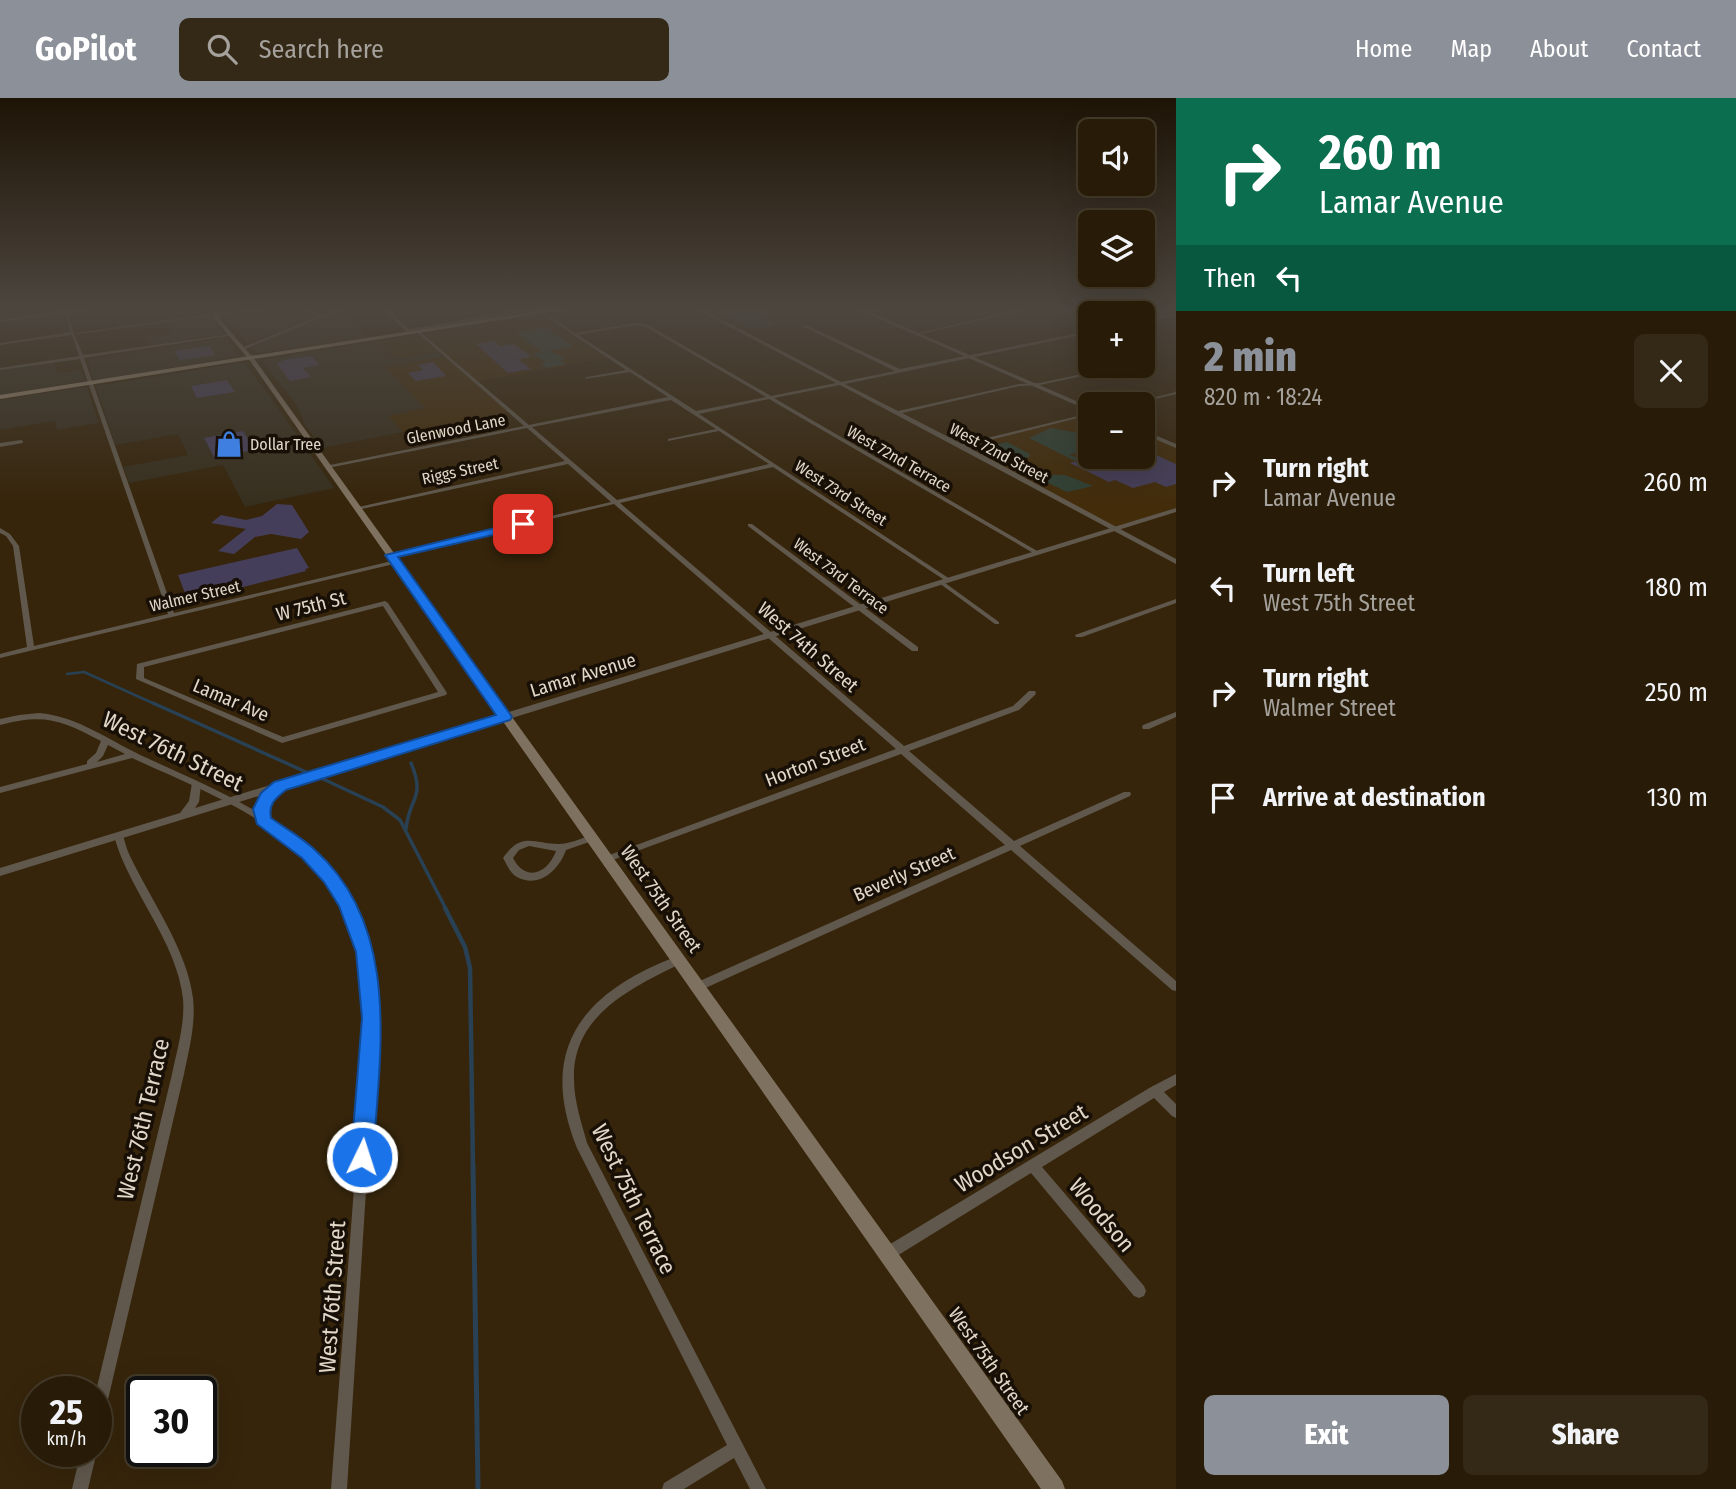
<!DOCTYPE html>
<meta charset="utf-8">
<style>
body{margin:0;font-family:"Fira Sans Condensed",sans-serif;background:#342916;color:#f1f3f6;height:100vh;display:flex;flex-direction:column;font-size:26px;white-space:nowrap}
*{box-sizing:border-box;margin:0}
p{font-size:23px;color:#a5a19c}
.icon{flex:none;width:38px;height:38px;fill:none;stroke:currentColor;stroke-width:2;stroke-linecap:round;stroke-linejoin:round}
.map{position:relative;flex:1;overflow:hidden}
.side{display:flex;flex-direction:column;background:#281c08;width:560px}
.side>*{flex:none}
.guide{background:#0b6e4f;color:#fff;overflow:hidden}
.controls{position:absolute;left:1078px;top:21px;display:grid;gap:14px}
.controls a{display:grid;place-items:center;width:77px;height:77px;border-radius:10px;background:#281c08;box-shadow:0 7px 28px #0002,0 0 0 2px #443a29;font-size:35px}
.speed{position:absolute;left:21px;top:1278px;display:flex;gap:14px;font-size:35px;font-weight:700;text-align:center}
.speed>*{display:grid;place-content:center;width:91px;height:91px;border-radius:50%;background:#281c08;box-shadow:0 7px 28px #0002,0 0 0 2px #443a29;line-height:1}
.speed small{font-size:18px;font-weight:400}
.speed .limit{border:4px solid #111;border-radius:10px;background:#fff;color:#111}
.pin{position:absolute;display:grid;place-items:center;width:60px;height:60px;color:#fff;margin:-30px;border-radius:14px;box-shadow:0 4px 10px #0006}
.me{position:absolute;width:77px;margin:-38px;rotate:4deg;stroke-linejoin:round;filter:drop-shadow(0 0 5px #0008)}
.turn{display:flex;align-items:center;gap:24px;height:147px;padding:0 28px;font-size:32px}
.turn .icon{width:91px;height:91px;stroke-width:2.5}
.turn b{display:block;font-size:49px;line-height:60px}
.then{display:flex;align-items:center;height:66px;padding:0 28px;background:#0003;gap:14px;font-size:26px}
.round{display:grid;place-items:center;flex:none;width:74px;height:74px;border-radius:10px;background:#342916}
.summary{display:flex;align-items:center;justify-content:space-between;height:119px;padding:0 28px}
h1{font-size:42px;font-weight:800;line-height:52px;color:#8c9099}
.primary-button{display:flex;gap:14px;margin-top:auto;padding:14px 28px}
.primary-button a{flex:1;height:80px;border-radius:10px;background:#8c9099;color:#fff;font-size:28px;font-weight:800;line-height:80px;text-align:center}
.primary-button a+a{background:#342916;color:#f1f3f6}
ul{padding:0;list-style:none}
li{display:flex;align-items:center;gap:21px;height:105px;padding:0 28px}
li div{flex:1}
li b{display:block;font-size:26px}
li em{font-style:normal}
header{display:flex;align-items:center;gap:42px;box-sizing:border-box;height:98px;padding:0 35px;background:#8c9099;color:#fff}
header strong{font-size:33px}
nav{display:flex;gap:38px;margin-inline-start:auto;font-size:24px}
.search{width:490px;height:63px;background:#342916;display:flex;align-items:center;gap:18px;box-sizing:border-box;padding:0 24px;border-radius:10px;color:#a5a19c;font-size:26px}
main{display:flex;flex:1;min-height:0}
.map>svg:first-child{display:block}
</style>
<header>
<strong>GoPilot</strong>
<div class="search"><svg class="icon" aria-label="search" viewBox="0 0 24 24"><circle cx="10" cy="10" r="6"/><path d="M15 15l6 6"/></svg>Search here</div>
<nav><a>Home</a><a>Map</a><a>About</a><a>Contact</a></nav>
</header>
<main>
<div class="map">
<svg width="1176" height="1391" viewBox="0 0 1176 1391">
<rect width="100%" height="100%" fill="#36250b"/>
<g fill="#372f1e">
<path d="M258 211 265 219 302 214 318 219 247 245 224 216Z"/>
<path d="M330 216 346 219 368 239 260 255 255 254 251 249Z"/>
<path d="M208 218 213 219 223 236 149 248 143 238 173 233 168 224Z"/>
<path d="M223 240 227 241 240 258 98 282 93 281 87 261Z"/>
<path d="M377 243 395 261 438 254 444 259 386 269 426 310 389 318 403 334 322 350 305 327 297 308 262 262Z"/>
<path d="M54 264 58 275 81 272 85 283 0 297V272Z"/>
<path d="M240 265 245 266 269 297 334 390 245 409 223 367 129 385 123 369 188 357 178 336 115 347 96 288Z"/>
<path d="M82 289 87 290 99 325 57 332 55 323 0 332V302Z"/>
</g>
<g fill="#422c0a">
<path d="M540 218 608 260 474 284 508 314 403 334 389 318 425 310 385 269 444 258 438 254 395 261 377 243Z"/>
<path d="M1090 317V359H1143V335L1176 349V410L1116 429 965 348Z"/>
</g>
<g fill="#304034">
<path d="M734 211H760L771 217 755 220 768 222 777 227 752 231 719 214Z"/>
<path d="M546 230 573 248 548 253 567 261 560 262 566 266 546 270 541 266 546 264 533 256 542 253 516 235Z"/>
<path d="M1051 330 1090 337V352L1069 357 1084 361 1075 363 1029 340Z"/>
<path d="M1007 344 1030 356 1029 359 1013 364 987 352 988 349Z"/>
<path d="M1053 377H1065L1093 388 1067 394 1040 381Z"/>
</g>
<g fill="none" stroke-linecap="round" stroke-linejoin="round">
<path stroke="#294154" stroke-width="2.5" d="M67 576 84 574 157 607"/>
<g stroke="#294154" stroke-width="3.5">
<path d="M153 605 306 674"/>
<path d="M323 681 383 709 400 722 446 811"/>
<path d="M406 731C409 699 426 701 411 665"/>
</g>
<path stroke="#294154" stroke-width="4.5" d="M445 810 465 849 470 870 473 1069"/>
<path stroke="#294154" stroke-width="5" d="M473 1067 478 1391"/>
</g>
<g fill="#453e5a">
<path d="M493 243 500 248 514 246 531 259 518 261 531 271 508 275 476 246Z"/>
<path d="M210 248 215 257 180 262 174 253Z"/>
<path d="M311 258 320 267 303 270 311 279 290 283 277 266 284 262Z"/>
<path d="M433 264 446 278 416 283 408 275 423 272 418 267Z"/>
<path d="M227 282 235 294 197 300 191 288Z"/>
<path d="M243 333 254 352 214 359 204 340Z"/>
<path d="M1143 351 1176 366V386L1166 389 1155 384 1133 390 1115 382 1109 384 1070 365 1092 359H1143Z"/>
<path d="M277 406 292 407 309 434 301 441 271 436 255 439 234 456 218 453 246 431 211 425 221 417 246 422 262 418Z"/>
<path d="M297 450 309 470 305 471 306 473 188 503 178 477Z"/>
</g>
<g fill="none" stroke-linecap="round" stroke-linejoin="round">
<g fill="#60584c" fill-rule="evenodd">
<path d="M63 211H67L68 213 93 211 68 215 74 236 83 257 232 236 234 237 84 260 174 515 396 462 399 464 398 465 0 560V556L27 549 13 448 6 438 0 435V430L10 436 19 448 34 548 168 516 80 261 0 272V270L79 258 72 237 0 247V245L71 234 65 216 0 224V222L64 213Z"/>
<path d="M299 211H306L322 217 335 211H342L245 251 241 250 319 218Z"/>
<path d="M382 211H387L409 231 532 211H544L411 233 412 234 410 235 406 233Z"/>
<path d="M696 211H702L841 284 895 273 804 229V227H806L900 271 1090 233V235L845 286 898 313 1019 286 1040 285 1119 268H1126L1124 269 1040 287 1019 288 902 315 962 346 1090 315V317L966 348 1176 461V466L840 287 774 300 1039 454V456H1035L769 301 699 316 950 481V483H946L773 369 620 405 904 648 1013 608 1029 593H1035L1036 595 1035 597 1019 612 909 653 1014 743 1124 694H1130L1131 696 1130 698 1020 748 1176 883V893L1172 892 1011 752 701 892 697 893 693 892 692 889 693 886 1005 747 901 656 610 763H604L602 761 604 759 896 651 614 406 391 459 388 457 391 455 611 404 568 366 357 412 354 410 565 363 527 330 328 370 325 368 524 328 418 235 419 233 529 327 668 299 630 274 585 281V280L587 279 626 272 542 216 543 214 575 235 635 225 648 227 771 298 836 285ZM635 227 646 229 766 299 696 313 578 237ZM671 302 716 331 668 341V343L719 333 769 366 617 402 532 329Z"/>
<path d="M872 211H883L865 215 863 214Z"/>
<path d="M1022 211H1031L916 237 914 236Z"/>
<path d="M218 215 217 217 78 236 76 235Z"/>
<path d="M1176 215V217L1143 224V222Z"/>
<path d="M1176 294V296L1134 306H1127Z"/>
<path d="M21 342 23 343V345L0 349V345Z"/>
<path d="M748 426H752L918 549V553H912L748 428Z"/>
<path d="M941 482 999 524V526H995L939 485V483Z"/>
<path d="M1176 501V505L1082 539H1076L1075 537Z"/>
<path d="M385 503 388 505 447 595 446 597 282 645 136 581 137 566ZM383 508 438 594 283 639 144 580V569Z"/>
<path d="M1176 614V619L1149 631H1143L1142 629 1143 627Z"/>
<path d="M39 615C78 618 111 644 147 660 231 699 328 735 362 831 372 859 375 890 377 920L347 1391H331L367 920C364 890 362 859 352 830 318 735 215 698 132 660L0 695V689L87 666V663L96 655 101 643C62 622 44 615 0 627V621L19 617ZM108 647 125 656 97 664 103 658Z"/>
<path d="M119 735 122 736C125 742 126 750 129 756 150 801 187 851 193 900 196 925 189 952 184 976L103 1323 101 1328 96 1330V1293L172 976C177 952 185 926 183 901 177 843 129 793 114 738L116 736Z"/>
<path d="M592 737 595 738 597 740 595 742 566 752C559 772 539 791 517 779 510 775 507 767 503 760 522 733 533 746 559 746 569 746 582 740 592 737ZM529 748 556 753C548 775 526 785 513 760L519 752Z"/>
<path d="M678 858 682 859 683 862 682 865C633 889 572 917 574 981 574 1003 581 1023 587 1045L766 1391H750L734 1360 684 1391H662L664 1385 727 1347 577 1050C536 949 585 893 678 858Z"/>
<path d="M1176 976V987L1164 994 1176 1006V1020L1172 1018 1154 1000 1042 1069 1144 1188 1146 1193 1144 1198 1139 1200 1134 1198 1031 1075 892 1161 887 1163 882 1161 880 1156 882 1151 1151 989Z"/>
<path d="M96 1352 97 1353 88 1391H72L81 1353Z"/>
</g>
<g fill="#60584c" fill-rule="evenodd">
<path d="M856 211H863L1090 309V313Z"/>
<path d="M1143 332 1176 346V350L1143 336Z"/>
<path d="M1176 410V414L280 692 268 706V722L267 725H259C255 714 257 704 265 696L0 778V770L180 715 189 703 192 685 196 683 201 687 199 704 195 710Z"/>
</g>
<path fill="#7f715f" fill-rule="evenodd" d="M215 215H219V219L222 224 255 262 1062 1383 1065 1391H1041L251 264 214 220Z"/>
<path fill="#97856e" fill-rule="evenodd" d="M552 211H570L0 301V297Z"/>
</g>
<linearGradient id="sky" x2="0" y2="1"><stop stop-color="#1e1406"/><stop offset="0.52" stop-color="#4c463f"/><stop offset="1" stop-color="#4c463f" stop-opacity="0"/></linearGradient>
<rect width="1176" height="406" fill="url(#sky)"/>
<path fill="#1a73e8" stroke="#114b97" stroke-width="2" d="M523 423 527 424V429L398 459 510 616 512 619 510 622 286 692C276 700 268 706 271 720 285 730 301 739 314 751 402 829 380 954 373 1059L370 1066 362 1069 354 1066 351 1059 362 920 356 854 339 808 324 784 302 760 257 726 253 711 261 695 274 684 496 617 385 457Z"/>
<defs>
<symbol id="shop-bare" viewBox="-9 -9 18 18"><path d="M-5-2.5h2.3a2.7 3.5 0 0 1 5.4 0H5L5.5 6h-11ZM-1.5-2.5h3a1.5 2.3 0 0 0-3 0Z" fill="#3f7fe0" stroke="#181006" stroke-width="2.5" paint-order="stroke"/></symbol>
</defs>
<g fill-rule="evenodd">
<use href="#shop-bare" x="210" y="327" width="38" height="38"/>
</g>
<g text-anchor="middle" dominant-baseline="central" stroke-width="7" stroke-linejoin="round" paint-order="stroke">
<g font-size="16" fill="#e2d7c8" stroke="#181006">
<text transform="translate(456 331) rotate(-11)">Glenwood Lane</text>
<text transform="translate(999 355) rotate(28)">West 72nd Street</text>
<text transform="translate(899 361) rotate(30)">West 72nd Terrace</text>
<text transform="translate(460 373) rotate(-12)">Riggs Street</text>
<text transform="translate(841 395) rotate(33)">West 73rd Street</text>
<text transform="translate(841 478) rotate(37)">West 73rd Terrace</text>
<text transform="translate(195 498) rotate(-13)">Walmer Street</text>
</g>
<g font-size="16" fill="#e2d7c8" stroke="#181006" text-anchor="start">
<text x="250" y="346">Dollar Tree</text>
</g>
<g font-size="19" fill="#e2d7c8" stroke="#181006">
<text transform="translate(311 508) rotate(-14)">W 75th St</text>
<text transform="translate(808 549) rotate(41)">West 74th Street</text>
<text transform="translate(583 577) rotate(-17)">Lamar Avenue</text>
<text transform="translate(231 602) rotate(23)">Lamar Ave</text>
<text transform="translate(815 664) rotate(-21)">Horton Street</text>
<text transform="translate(904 776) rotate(-24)">Beverly Street</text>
<text transform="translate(661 801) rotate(55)">West 75th Street</text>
<text transform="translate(989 1263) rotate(55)">West 75th Street</text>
</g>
<g font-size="23" fill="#e2d7c8" stroke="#181006">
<text transform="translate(173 653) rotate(26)">West 76th Street</text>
<text transform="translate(143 1021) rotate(-77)">West 76th Terrace</text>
<text transform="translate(1021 1050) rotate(-31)">Woodson Street</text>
<text transform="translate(634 1101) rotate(64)">West 75th Terrace</text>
<text transform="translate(1102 1117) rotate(50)">Woodson</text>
<text transform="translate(332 1199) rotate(-86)">West 76th Street</text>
</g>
</g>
</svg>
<div class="controls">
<a><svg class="icon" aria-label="sound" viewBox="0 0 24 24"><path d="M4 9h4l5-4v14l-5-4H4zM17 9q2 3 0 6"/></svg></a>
<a><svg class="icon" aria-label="layers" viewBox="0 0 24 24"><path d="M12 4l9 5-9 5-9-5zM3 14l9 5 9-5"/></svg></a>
<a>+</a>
<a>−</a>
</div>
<div class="speed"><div>25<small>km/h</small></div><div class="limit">30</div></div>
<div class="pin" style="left:523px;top:426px;background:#d93025"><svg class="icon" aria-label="arrive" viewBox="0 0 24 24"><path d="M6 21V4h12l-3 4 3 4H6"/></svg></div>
<svg class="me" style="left:362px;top:1059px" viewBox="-20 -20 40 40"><circle r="17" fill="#1a73e8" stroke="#fff" stroke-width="3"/><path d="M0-11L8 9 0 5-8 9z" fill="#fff"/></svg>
</div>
<section class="side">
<div class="guide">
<div class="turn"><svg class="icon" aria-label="right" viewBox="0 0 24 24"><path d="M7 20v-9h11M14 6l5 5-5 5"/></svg><div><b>260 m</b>Lamar Avenue</div></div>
<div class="then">Then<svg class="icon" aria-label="left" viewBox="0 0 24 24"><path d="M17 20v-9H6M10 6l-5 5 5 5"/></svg></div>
</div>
<div class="summary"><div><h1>2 min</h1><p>820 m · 18:24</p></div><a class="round"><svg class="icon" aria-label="close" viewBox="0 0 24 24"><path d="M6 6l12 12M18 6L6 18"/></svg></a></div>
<ul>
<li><svg class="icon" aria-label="right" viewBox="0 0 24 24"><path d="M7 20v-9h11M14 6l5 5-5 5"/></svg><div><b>Turn right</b><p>Lamar Avenue</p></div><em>260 m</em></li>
<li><svg class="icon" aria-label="left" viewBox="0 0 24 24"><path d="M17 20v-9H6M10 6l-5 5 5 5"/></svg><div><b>Turn left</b><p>West 75th Street</p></div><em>180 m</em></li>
<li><svg class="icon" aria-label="right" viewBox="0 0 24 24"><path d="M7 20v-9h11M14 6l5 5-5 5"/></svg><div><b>Turn right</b><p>Walmer Street</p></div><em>250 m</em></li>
<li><svg class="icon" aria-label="arrive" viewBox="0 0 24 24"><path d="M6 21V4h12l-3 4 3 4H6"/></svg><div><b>Arrive at destination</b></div><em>130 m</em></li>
</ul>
<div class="primary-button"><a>Exit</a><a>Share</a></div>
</section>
</main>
